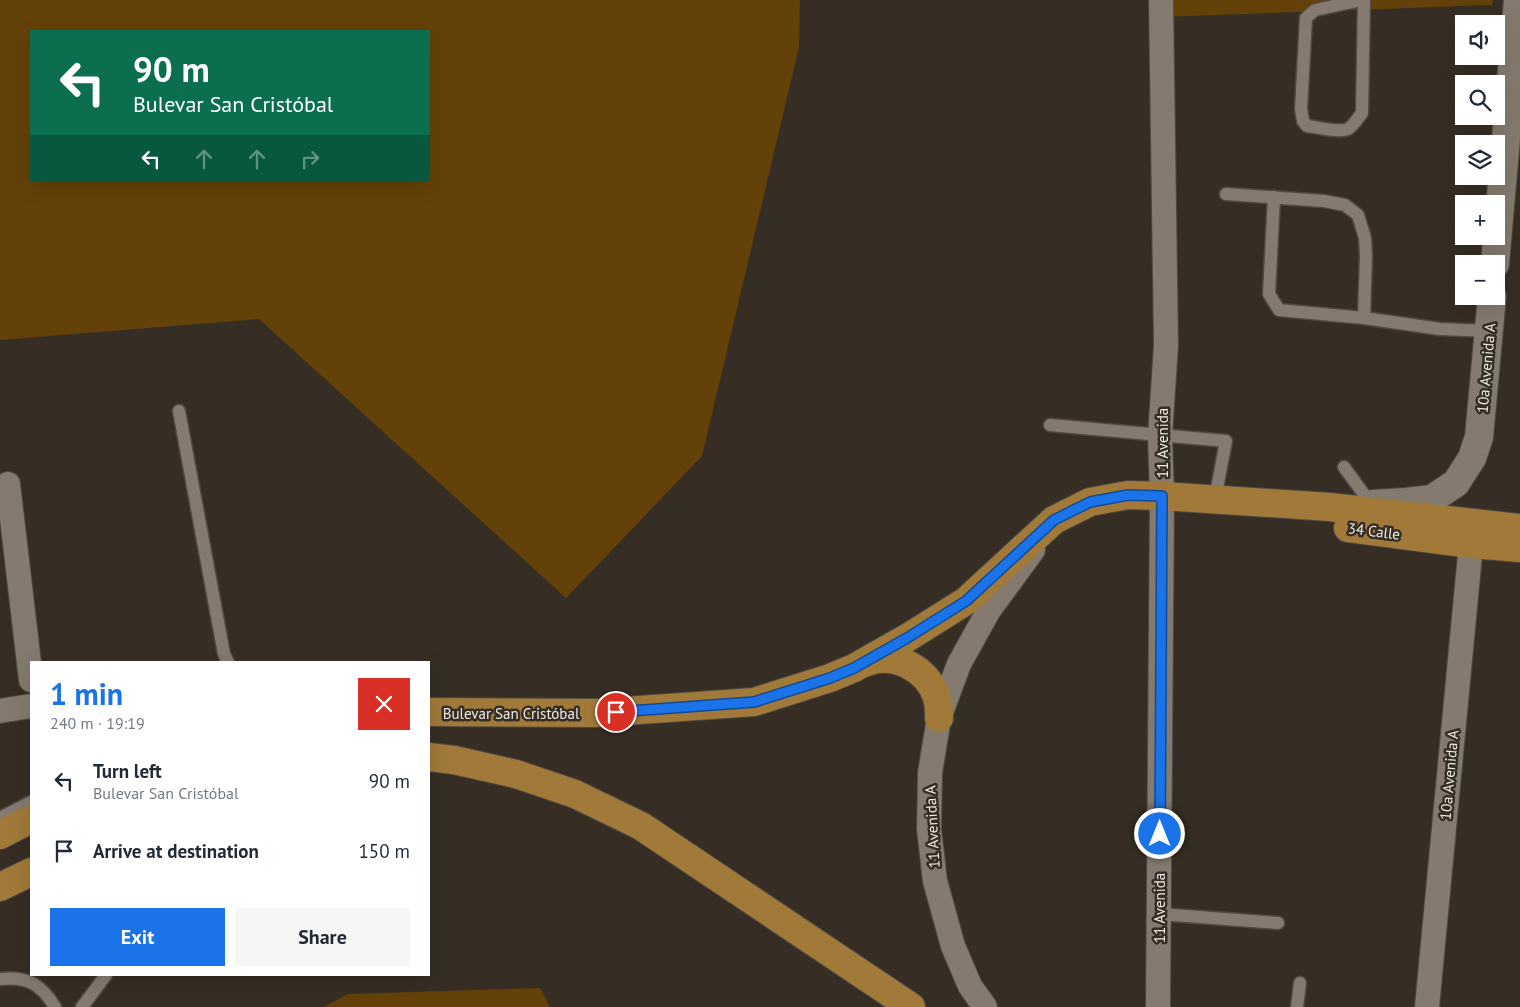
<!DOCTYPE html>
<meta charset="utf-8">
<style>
body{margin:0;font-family:"PT Sans",sans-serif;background:#f6f6f7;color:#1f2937;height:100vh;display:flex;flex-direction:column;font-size:19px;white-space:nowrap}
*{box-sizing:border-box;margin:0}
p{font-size:16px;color:#747a83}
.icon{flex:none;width:28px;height:28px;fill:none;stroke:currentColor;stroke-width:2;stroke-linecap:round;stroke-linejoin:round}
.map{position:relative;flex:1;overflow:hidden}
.panel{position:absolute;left:30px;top:661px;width:400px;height:315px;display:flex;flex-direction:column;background:#fff;border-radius:0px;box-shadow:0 5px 20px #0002}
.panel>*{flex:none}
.banner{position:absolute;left:30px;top:30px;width:400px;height:152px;border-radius:0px;box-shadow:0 5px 20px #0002;background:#0b6e4f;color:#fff;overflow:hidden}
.controls{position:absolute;left:1455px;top:15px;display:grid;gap:10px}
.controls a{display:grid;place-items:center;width:50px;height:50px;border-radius:0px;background:#fff;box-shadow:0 5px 20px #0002;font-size:25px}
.pin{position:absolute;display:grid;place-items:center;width:42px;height:42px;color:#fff;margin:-21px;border:2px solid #fff;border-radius:50%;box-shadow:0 1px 5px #0007}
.me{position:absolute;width:55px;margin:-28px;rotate:0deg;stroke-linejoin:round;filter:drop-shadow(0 0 4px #0008)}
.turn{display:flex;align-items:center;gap:18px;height:105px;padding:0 20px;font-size:22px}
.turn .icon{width:65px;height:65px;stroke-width:2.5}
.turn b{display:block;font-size:35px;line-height:42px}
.lanes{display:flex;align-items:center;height:48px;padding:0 20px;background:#0003;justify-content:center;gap:25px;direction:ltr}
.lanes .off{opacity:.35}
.round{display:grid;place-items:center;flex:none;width:52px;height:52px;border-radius:0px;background:#f6f6f7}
.head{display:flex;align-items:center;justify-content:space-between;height:85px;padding:0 20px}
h1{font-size:30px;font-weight:600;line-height:38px;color:#1a73e8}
.primary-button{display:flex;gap:10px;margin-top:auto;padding:10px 20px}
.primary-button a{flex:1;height:58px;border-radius:0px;background:#1a73e8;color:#fff;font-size:20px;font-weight:600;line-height:58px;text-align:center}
.primary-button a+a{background:#f6f6f7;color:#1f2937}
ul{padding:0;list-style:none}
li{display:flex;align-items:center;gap:15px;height:70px;padding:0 20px}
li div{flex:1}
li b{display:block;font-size:19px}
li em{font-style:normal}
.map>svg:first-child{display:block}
</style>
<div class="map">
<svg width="1520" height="1007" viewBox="0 0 1520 1007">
<rect width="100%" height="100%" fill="#362e24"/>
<g fill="#644108" fill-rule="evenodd">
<path d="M0 0H800L799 47 702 456 566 598 259 319 0 340ZM31 31H429V181H31Z"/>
<path d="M1161 0H1493L1492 5 1161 17Z"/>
<path d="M540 988 550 1007H324L348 994Z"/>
</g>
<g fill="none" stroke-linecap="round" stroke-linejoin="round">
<defs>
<g id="service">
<path d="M1362 0 1315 10 1306 18 1301 109 1303 121 1307 126C1317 127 1340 133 1348 129 1354 125 1358 118 1362 113L1364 0"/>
<path d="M1226 194 1324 201 1345 205 1358 215 1365 238 1366 256 1364 318 1440 329 1489 331"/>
<path d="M1274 197 1269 294 1279 310 1364 318"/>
<path d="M179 411 224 654 228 662"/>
<path d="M1050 425 1226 441 1215 499"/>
<path d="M1344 467 1371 504"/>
<path d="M0 818 31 802"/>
<path d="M1159 914 1278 923"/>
<path d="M0 979C27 976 41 984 55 1007"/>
<path d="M82 1007 106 975"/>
<path d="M1297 1007 1300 983"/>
</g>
<g id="minor">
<path d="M8 484 31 680"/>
<path d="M0 711 31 706"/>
<path d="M985 1007 970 986 953 946 935 881 929 829 930 773 939 718 959 664 989 610 1033 550"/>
<path d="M1158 1007 1162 496 1160 436 1166 345 1161 0"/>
<path d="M1427 1007 1471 544"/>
</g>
<g id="secondary">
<path d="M1495 264 1518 0"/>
<path d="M1373 504 1406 502 1432 499 1456 483 1472 458 1479 437 1492 296"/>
</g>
<g id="primary">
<path d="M1348 528 1471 544 1520 548"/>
<path d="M867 662C895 651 929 670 937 698 939 704 939 712 939 718"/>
<path d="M429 712 596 713 754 702 830 678 854 668 907 638 966 601 1054 520 1090 502 1128 495 1162 496 1330 507 1520 528"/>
<path d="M429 757 454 760 516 774 575 794 641 826 911 1007"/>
<path d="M0 835 31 819"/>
<path d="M0 887 31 872"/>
</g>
</defs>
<use href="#service" stroke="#504940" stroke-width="15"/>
<use href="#minor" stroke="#504940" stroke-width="26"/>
<use href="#secondary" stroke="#504940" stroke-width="30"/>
<use href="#primary" stroke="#504940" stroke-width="30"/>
<use href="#service" stroke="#847a6f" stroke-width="12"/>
<use href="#minor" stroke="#847a6f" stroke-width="24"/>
<use href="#secondary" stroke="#847a6f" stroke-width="28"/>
<use href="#primary" stroke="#a17a3a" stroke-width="28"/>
</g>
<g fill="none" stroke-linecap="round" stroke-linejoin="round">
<defs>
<path id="route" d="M616 712 754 702 830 678 854 668 907 638 966 601 1054 520 1090 502 1128 495 1162 496 1160 834"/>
</defs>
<use href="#route" stroke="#114b97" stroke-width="12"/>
<use href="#route" stroke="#1a73e8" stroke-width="9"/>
</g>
<g text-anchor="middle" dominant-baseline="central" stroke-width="5" stroke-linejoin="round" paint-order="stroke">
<g font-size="15" fill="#efeae3" stroke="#362e24">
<text transform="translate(1486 368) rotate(-85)">10a Avenida A</text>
<text transform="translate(1162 443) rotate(-90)">11 Avenida</text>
<text transform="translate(1374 531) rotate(7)">34 Calle</text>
<text x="511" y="713">Bulevar San Cristóbal</text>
<text transform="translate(1449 775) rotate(-85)">10a Avenida A</text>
<text transform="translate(932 827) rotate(-93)">11 Avenida A</text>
<text transform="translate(1159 908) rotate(-90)">11 Avenida</text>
</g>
</g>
</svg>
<div class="controls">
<a><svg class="icon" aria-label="sound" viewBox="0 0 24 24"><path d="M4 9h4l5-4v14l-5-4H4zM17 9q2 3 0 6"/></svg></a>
<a><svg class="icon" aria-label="search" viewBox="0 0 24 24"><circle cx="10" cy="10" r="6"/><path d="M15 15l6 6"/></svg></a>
<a><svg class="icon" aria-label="layers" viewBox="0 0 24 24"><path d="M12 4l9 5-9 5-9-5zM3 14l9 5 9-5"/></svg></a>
<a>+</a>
<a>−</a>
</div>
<div class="pin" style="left:616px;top:712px;background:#d93025"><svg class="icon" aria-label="arrive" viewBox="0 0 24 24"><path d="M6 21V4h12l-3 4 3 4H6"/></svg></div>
<svg class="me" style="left:1160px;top:834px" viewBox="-20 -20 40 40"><circle r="17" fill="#1a73e8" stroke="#fff" stroke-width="3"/><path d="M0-11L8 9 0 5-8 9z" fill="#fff"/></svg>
<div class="banner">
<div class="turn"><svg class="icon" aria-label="left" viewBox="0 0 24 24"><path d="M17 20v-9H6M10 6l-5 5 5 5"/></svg><div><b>90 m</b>Bulevar San Cristóbal</div></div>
<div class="lanes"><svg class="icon" aria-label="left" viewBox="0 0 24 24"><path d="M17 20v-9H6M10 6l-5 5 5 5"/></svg><svg class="icon off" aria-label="ahead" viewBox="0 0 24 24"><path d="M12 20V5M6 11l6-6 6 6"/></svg><svg class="icon off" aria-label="ahead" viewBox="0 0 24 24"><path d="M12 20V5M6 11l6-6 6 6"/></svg><svg class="icon off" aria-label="right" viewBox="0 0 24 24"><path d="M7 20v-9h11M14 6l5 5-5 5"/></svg></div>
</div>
<section class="panel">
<div class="head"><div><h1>1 min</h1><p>240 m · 19:19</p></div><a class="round" style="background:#d93025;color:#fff"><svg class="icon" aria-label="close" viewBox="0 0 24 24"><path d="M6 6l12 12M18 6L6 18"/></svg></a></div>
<ul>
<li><svg class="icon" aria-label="left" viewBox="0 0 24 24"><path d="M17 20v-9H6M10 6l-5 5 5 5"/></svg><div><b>Turn left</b><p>Bulevar San Cristóbal</p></div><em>90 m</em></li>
<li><svg class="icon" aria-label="arrive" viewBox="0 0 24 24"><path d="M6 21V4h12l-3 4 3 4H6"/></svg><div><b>Arrive at destination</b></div><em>150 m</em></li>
</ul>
<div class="primary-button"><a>Exit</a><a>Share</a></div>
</section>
</div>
